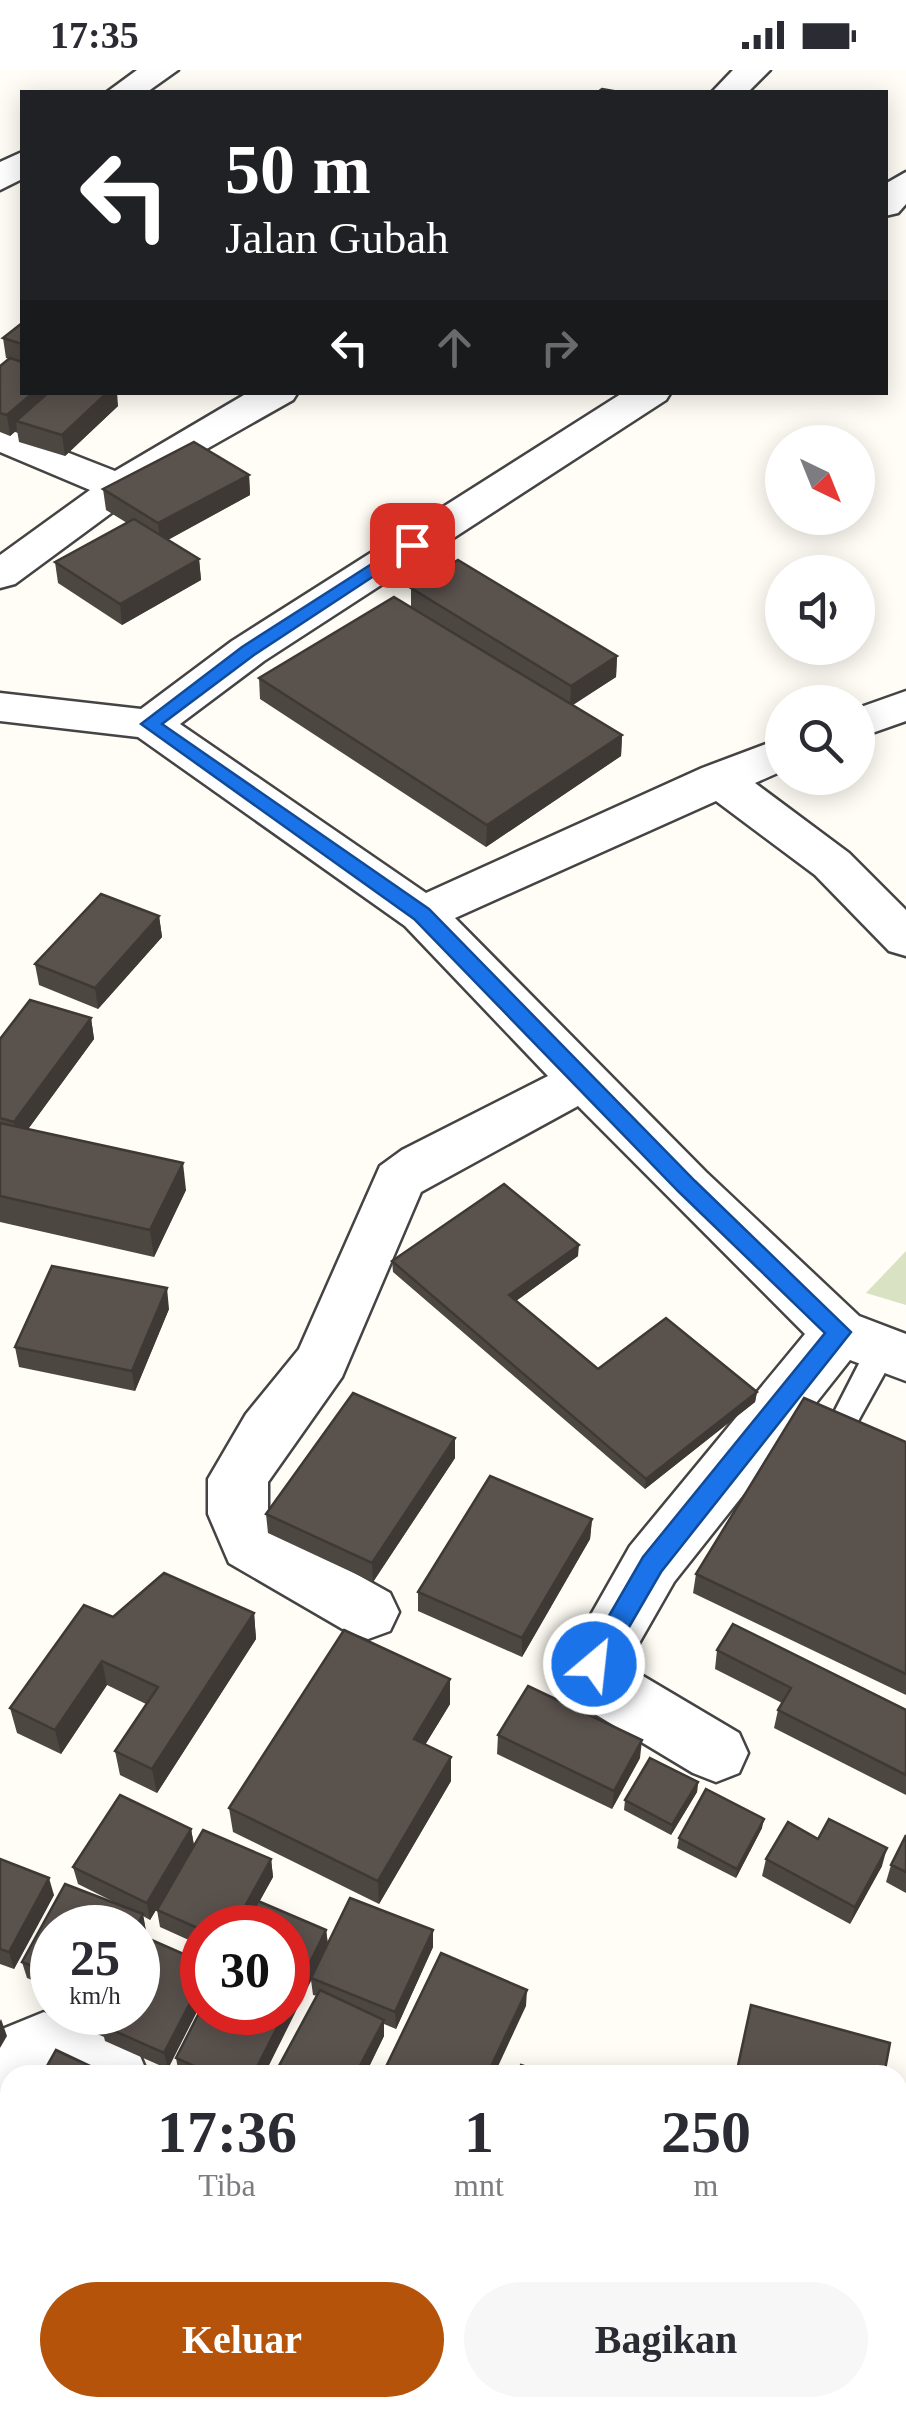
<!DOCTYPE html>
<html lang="id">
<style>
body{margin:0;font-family:Georgia,serif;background:#f7f7f7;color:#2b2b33;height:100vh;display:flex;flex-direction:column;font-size:38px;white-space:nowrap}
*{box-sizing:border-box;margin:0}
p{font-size:32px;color:#7c7c81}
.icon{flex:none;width:55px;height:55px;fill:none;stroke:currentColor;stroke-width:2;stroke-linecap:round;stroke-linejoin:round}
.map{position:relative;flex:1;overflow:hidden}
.sheet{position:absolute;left:0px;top:1995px;width:908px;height:352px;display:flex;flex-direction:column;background:#fff;border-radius:30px 30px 0 0;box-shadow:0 5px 25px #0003}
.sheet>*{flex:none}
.banner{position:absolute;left:20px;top:20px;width:868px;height:305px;border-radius:0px;box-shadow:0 5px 25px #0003;background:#202124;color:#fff;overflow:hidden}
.needle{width:65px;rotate:137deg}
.controls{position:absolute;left:765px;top:355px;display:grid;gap:20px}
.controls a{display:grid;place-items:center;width:110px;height:110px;border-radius:50%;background:#fff;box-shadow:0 5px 25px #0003;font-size:50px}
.speed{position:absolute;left:30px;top:1835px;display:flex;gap:20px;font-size:50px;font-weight:700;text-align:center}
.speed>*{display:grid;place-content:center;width:130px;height:130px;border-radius:50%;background:#fff;box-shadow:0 5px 25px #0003;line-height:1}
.speed small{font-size:25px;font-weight:400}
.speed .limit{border:15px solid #d22;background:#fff;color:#111}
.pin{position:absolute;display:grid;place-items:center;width:85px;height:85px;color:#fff;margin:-42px;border-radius:20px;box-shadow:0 5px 15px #0006}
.me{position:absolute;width:110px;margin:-55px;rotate:28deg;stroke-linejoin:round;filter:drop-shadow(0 0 8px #0008)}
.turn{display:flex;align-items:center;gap:35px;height:210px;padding:0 40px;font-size:45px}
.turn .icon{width:130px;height:130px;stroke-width:2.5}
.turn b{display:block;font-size:70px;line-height:85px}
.lanes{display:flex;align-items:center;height:95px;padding:0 40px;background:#0003;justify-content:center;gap:50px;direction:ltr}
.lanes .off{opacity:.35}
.eta{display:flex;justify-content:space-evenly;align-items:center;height:170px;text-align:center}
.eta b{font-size:60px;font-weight:700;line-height:70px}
.action{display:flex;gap:20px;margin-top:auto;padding:20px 40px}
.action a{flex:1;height:115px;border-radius:60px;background:#b45309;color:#fff;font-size:40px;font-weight:700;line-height:115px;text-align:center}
.action a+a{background:#f7f7f7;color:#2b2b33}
.status{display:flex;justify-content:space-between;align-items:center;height:70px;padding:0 50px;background:#fff;direction:ltr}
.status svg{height:28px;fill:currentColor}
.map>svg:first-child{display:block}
</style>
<div class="status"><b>17:35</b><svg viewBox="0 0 49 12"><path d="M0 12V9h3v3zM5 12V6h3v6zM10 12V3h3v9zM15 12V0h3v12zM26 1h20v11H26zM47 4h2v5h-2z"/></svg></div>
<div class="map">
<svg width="906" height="2346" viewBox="0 0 906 2346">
<rect width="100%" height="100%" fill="#fffdf5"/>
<path fill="#d9e3c4" d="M906 1181V1235L866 1223Z"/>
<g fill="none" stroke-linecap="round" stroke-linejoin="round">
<defs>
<path id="lane" d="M882 1267 893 1270 898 1279 857 1353 906 1375V1402L830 1369 825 1360 871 1270Z"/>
<g id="street">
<path d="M137 0H178L147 22H107Z"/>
<path d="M733 0H770L748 22H712Z"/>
<path d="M22 82V109L0 120V92Z"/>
<path d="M906 102V134L898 143 885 146V114Z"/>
<path d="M249 322H298L293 330 171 399 15 514 0 518V485L90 420 0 382V356L115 401Z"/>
<path d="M624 322H671L666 330 264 591 180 654 426 823 702 698 782 668V701L755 713 849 783 906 840V886L889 881 815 805 716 731 455 848 706 1102 859 1246 906 1264V1311L850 1290 674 1512 626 1596 739 1663 748 1683 739 1703 716 1712 693 1703 580 1635 563 1594 630 1476 805 1264 578 1036 421 1122 342 1307 268 1412V1444L274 1458 390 1523 399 1542 390 1561 368 1569 346 1561 229 1493 208 1444V1409L246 1344 299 1279 380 1096 402 1080 548 1006 405 856 138 667 0 651V623L141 639 232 571Z"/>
<path d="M906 621V651L858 668V638Z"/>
<path d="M44 1942 138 1981 148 2005H10V2050L0 2054V1960Z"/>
<path d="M763 2338H853L856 2346H766Z"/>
</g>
</defs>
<use href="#lane" stroke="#444" stroke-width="5"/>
<use href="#street" stroke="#444" stroke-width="5"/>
<use href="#lane" fill="#fff" fill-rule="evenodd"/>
<use href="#street" fill="#fff" fill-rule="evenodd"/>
</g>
<g fill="#4d4742">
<path d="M22 253V322L118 336 65 386 19 372 17 360 10 366 0 362V296L9 289 6 288 3 268Z"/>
<path d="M249 405 250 425 168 470 199 489 201 510 122 555 58 513 55 492 127 453 106 440 103 419Z"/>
<path d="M411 518 617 586 616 607 572 635 622 665 621 686 486 777 260 629 259 608 411 538Z"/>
<path d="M159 846 162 867 98 939 39 915 35 894Z"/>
<path d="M91 948 94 969 28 1059 186 1120 154 1187 0 1152V969Z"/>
<path d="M578 1186 516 1231 598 1299 757 1322 755 1332 645 1419 393 1202 392 1191Z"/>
<path d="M169 1239 135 1321 19 1297 15 1277Z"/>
<path d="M455 1368V1388L373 1512 268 1463 266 1444Z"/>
<path d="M906 1372V1625L693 1523 696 1504Z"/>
<path d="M592 1449 590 1469 522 1587 418 1541V1522Z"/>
<path d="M254 1543 256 1569 157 1723 120 1705 115 1681 146 1634 107 1615 61 1684 17 1663 10 1638 113 1547Z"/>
<path d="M717 1580 906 1640V1725L774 1658 778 1640 782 1633 715 1599Z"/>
<path d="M450 1609V1634L425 1675 451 1711 379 1834 233 1762 229 1738Z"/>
<path d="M498 1665 640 1688 612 1739 497 1684Z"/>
<path d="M698 1712 697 1722 671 1765 624 1740 625 1730Z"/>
<path d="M120 1725 191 1759 194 1775 203 1760 271 1789 273 1807 259 1832 326 1860 328 1873 350 1828 433 1860V1877L396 1959 384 1954V1966L365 2005H274L317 1926 313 1925 311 1910 264 2005 179 2004 176 1988 202 1937V1942H288V1858H202V1876L160 1857 157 1840 173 1812 150 1850 143 1846 146 1861 138 1878V1858H52V1918L27 1908 22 1892 65 1814 128 1839 78 1814 73 1797Z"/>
<path d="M762 1758 736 1808 677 1778 679 1768Z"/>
<path d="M906 1765V1823L886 1812 891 1795Z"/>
<path d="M818 1769 882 1796 850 1854 762 1806 766 1789Z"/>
<path d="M0 1789 54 1825 14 1899 0 1894Z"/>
<path d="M147 1868 168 1999 105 1971 101 1955Z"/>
<path d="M898 2058 906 2060V2240L898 2238Z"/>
<path d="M10 2090V2195L0 2190V2107Z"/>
<path d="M0 2206 10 2211V2330L0 2325Z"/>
<path d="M26 2338H64L59 2346H43Z"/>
<path d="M196 2338H299L295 2346H210Z"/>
</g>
<g fill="#3f3936">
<path d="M34 322H60L16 351 17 360 10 366 7 345Z"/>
<path d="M106 322H117L118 336 65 386 62 365Z"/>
<path d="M249 405 250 425 160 474 158 453Z"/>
<path d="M199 489 201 510 122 555 120 534Z"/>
<path d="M617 586 616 607 570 637 571 616Z"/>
<path d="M622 665 621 686 486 777 487 755Z"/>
<path d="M159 846 162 867 98 939 95 918Z"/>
<path d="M91 948 94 969 18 1073 14 1052Z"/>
<path d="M183 1093 186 1120 154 1187 150 1160Z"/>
<path d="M579 1175 578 1186 509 1236V1225Z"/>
<path d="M167 1218 169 1239 135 1321 132 1301Z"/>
<path d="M757 1322 755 1332 645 1419 646 1409Z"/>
<path d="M455 1368V1388L373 1512 372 1493Z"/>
<path d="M592 1449 590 1469 522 1587V1568Z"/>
<path d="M254 1543 256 1569 157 1723 152 1699Z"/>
<path d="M102 1591 107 1615 61 1684 55 1660Z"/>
<path d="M450 1609V1634L414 1693V1669Z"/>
<path d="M642 1670 640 1688 612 1739 614 1721Z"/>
<path d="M451 1687V1711L379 1834 378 1811Z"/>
<path d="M698 1712 697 1722 671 1765 672 1755Z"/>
<path d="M764 1749 762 1758 736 1808 737 1799Z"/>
<path d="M191 1759 194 1776 150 1850 147 1833Z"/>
<path d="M887 1778 882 1796 850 1854 855 1837Z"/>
<path d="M271 1789 273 1807 245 1858H233Z"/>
<path d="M49 1808 54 1825 14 1899 9 1882Z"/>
<path d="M143 1844 146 1861 138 1878V1858H136Z"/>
<path d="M326 1860 328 1877 264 2005H253L285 1942H288V1937Z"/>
<path d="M433 1860V1877L396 1959 395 1942Z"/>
<path d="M202 1910V1932L168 1999 164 1983Z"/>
<path d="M527 1920 526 1936 494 2005H487Z"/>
<path d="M1 1949 7 1966 0 1978V1951Z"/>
<path d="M384 1950V1966L365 2005H355Z"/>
<path d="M52 2338H64L59 2346H53L51 2340Z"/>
<path d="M291 2338H299L295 2346H287Z"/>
</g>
<g fill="#5a524d" stroke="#3f3936" stroke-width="2.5">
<path d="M602 19 619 22H598Z"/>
<path d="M22 253V274L3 268Z"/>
<path d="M10 288 22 292V322H34L7 345 0 343V296Z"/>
<path d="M49 322H108L62 365 16 351Z"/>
<path d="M194 372 249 405 158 453 103 419Z"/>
<path d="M134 449 199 489 120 534 55 492Z"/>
<path d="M458 490 617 586 571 616 411 518Z"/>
<path d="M394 527 622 665 487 755 259 608Z"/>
<path d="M101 824 159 846 95 918 35 894Z"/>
<path d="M30 930 91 948 14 1052 0 1048V969Z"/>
<path d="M0 1053 183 1093 150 1160 0 1126Z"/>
<path d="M504 1114 579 1175 509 1225 598 1299 666 1248 757 1322 646 1409 392 1191Z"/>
<path d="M52 1196 167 1218 132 1301 15 1277Z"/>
<path d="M353 1323 455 1368 372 1493 266 1444Z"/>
<path d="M804 1328 906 1372V1604L696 1504Z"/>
<path d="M490 1406 592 1449 522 1568 418 1522Z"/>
<path d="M164 1503 254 1543 152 1699 115 1681 158 1617 102 1591 55 1660 10 1638 84 1535 113 1547Z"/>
<path d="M733 1554 906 1640V1705L778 1640 791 1618 717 1580Z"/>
<path d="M344 1560 450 1609 414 1669 451 1687 378 1811 229 1738Z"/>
<path d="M528 1616 642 1670 614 1721 498 1665Z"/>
<path d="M650 1688 698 1712 672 1755 625 1730Z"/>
<path d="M706 1719 764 1749 737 1799 679 1768Z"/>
<path d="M120 1725 191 1759 147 1833 73 1797Z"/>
<path d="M829 1749 887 1778 855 1837 766 1789 788 1752 818 1769Z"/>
<path d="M203 1760 271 1789 233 1858H202V1860L157 1840Z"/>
<path d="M906 1765V1802L891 1795Z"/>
<path d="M0 1789 49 1808 9 1882 0 1879Z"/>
<path d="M65 1814 143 1844 136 1858H52V1904L22 1892Z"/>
<path d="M350 1828 433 1860 395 1942 311 1908Z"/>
<path d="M258 1831 326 1860 288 1937V1858H245Z"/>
<path d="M147 1868 202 1892V1910L164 1983 101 1955 107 1942H138V1886Z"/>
<path d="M441 1883 527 1920 487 2005H382Z"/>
<path d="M320 1920 384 1950 355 2005H274Z"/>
<path d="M751 1935 890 1973 884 2005H736Z"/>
<path d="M202 1937V1942H285L253 2005H214L176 1988Z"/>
<path d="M56 1980 109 2005H42Z"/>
<path d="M521 1995 550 2005H517Z"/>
<path d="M898 2058 906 2060V2225L898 2223Z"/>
<path d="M10 2090V2184L0 2179V2107Z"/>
<path d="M0 2206 10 2211V2320L0 2315Z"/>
<path d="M102 2338H160L176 2346H98Z"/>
<path d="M215 2338H291L287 2346H231Z"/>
<path d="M481 2338H593L590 2346H478Z"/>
<path d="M620 2338H677L673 2346H617Z"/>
<path d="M691 2338H766L784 2346H687Z"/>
</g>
<path fill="#1a73e8" stroke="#114b97" stroke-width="2.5" d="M406 472 421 475 254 585 162 654 429 839 695 1111 851 1262 661 1502 603 1602H585L581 1594 643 1487 825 1263 679 1122 414 849 141 654 242 577Z"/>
</svg>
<div class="controls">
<a><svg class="needle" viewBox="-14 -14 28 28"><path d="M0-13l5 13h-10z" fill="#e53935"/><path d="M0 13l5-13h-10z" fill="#7c7c81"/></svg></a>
<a><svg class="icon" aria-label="sound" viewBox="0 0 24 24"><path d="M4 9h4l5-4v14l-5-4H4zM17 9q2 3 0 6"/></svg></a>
<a><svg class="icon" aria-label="search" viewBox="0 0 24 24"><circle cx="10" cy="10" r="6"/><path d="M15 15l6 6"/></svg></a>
</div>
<div class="speed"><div>25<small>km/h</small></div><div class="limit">30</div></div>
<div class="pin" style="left:412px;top:475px;background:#d93025"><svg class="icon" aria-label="arrive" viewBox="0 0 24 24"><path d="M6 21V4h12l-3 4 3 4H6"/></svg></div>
<svg class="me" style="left:594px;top:1594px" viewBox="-20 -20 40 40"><circle r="17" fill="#1a73e8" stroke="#fff" stroke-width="3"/><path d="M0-11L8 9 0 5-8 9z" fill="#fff"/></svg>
<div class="banner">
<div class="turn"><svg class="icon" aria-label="left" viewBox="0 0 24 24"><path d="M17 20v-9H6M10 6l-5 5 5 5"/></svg><div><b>50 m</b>Jalan Gubah</div></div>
<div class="lanes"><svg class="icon" aria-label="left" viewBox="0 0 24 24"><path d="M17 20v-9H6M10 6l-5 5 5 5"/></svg><svg class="icon off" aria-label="ahead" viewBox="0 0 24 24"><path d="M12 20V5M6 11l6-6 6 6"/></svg><svg class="icon off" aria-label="right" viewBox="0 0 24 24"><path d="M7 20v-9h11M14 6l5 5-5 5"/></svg></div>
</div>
<section class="sheet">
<div class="eta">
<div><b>17:36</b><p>Tiba</p></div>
<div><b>1</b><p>mnt</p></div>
<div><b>250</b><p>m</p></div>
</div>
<div class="action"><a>Keluar</a><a>Bagikan</a></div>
</section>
</div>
